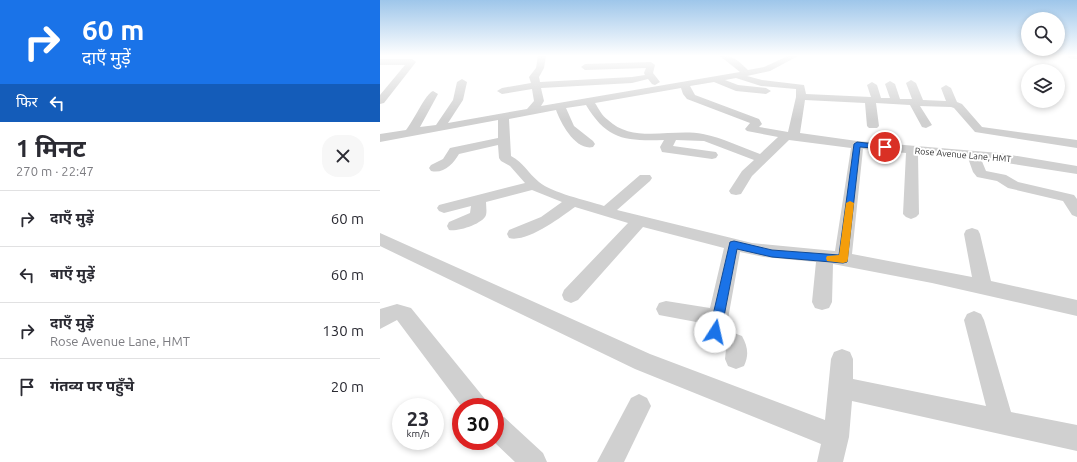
<!DOCTYPE html>
<html lang="hi">
<meta charset="utf-8">
<style>
body{margin:0;font-family:Ubuntu,"Noto Sans Devanagari",sans-serif;background:#f7f7f7;color:#2b2b33;height:100vh;display:flex;flex-direction:column;font-size:15px;white-space:nowrap}
*{box-sizing:border-box;margin:0}
p{font-size:13px;color:#7c7c81}
.icon{flex:none;width:22px;height:22px;fill:none;stroke:currentColor;stroke-width:2;stroke-linecap:round;stroke-linejoin:round}
.map{position:relative;flex:1;overflow:hidden}
.details{display:flex;flex-direction:column;background:#fff;width:380px}
.details>*{flex:none}
.hud{background:#1a73e8;color:#fff;overflow:hidden}
.controls{position:absolute;left:641px;top:12px;display:grid;gap:8px}
.controls a{display:grid;place-items:center;width:44px;height:44px;border-radius:50%;background:#fff;box-shadow:0 2px 6px #0003;font-size:20px}
.speed{position:absolute;left:12px;top:398px;display:flex;gap:8px;font-size:20px;font-weight:700;text-align:center}
.speed>*{display:grid;place-content:center;width:52px;height:52px;border-radius:50%;background:#fff;box-shadow:0 2px 6px #0003;line-height:1}
.speed small{font-size:10px;font-weight:400}
.speed .limit{border:6px solid #d22;background:#fff;color:#111}
.pin{position:absolute;display:grid;place-items:center;width:34px;height:34px;color:#fff;margin:-17px;border:2px solid #fff;border-radius:50%;box-shadow:0 1px 4px #0007}
.me{position:absolute;width:44px;margin:-22px;rotate:10deg;stroke-linejoin:round;filter:drop-shadow(0 0 3px #0008)}
.turn{display:flex;align-items:center;gap:14px;height:84px;padding:0 16px;font-size:18px}
.turn .icon{width:52px;height:52px;stroke-width:2.5}
.turn b{display:block;font-size:28px;line-height:34px}
.then{display:flex;align-items:center;height:38px;padding:0 16px;background:#0003;gap:8px;font-size:15px}
.round{display:grid;place-items:center;flex:none;width:42px;height:42px;border-radius:16px;background:#f7f7f7}
.overview{display:flex;align-items:center;justify-content:space-between;height:68px;padding:0 16px}
h1{font-size:24px;font-weight:700;line-height:30px}
ul{padding:0;list-style:none}
li{display:flex;align-items:center;gap:12px;height:56px;padding:0 16px;border-top:1px solid #e1e1e2}
li div{flex:1}
li b{display:block;font-size:15px}
li em{font-style:normal}
main{display:flex;flex:1;min-height:0}
.map>svg:first-child{display:block}
</style>
<main>
<section class="details">
<div class="hud">
<div class="turn"><svg class="icon" aria-label="right" viewBox="0 0 24 24"><path d="M7 20v-9h11M14 6l5 5-5 5"/></svg><div><b>60 m</b>दाएँ मुड़ें</div></div>
<div class="then">फिर<svg class="icon" aria-label="left" viewBox="0 0 24 24"><path d="M17 20v-9H6M10 6l-5 5 5 5"/></svg></div>
</div>
<div class="overview"><div><h1>1 मिनट</h1><p>270 m · 22:47</p></div><a class="round"><svg class="icon" aria-label="close" viewBox="0 0 24 24"><path d="M6 6l12 12M18 6L6 18"/></svg></a></div>
<ul>
<li><svg class="icon" aria-label="right" viewBox="0 0 24 24"><path d="M7 20v-9h11M14 6l5 5-5 5"/></svg><div><b>दाएँ मुड़ें</b></div><em>60 m</em></li>
<li><svg class="icon" aria-label="left" viewBox="0 0 24 24"><path d="M17 20v-9H6M10 6l-5 5 5 5"/></svg><div><b>बाएँ मुड़ें</b></div><em>60 m</em></li>
<li><svg class="icon" aria-label="right" viewBox="0 0 24 24"><path d="M7 20v-9h11M14 6l5 5-5 5"/></svg><div><b>दाएँ मुड़ें</b><p>Rose Avenue Lane, HMT</p></div><em>130 m</em></li>
<li><svg class="icon" aria-label="arrive" viewBox="0 0 24 24"><path d="M6 21V4h12l-3 4 3 4H6"/></svg><div><b>गंतव्य पर पहुँचे</b></div><em>20 m</em></li>
</ul>
</section>
<div class="map">
<svg width="697" height="462" viewBox="0 0 697 462">
<rect width="100%" height="100%" fill="#fff"/>
<g fill="none" stroke-linecap="round" stroke-linejoin="round">
<g fill="#d0d0d0" fill-rule="evenodd">
<path d="M158 56H166L164 68 159 77 160 82 252 77 265 75 264 73 266 68 205 70 201 67 205 64 271 62 275 65 273 73 280 82 275 85 272 84 268 79 252 83 161 88 164 101 161 106 360 72 340 56C355 56 358 61 368 70L384 67 408 56H418L390 71 367 76 382 80 424 85 426 94 491 97 487 85 492 82 497 85 501 98H510L505 84 510 81 515 84 520 99H532L526 83 531 80 536 83 543 100 566 101 561 88 566 85 571 88 577 102 582 104 602 127 697 140V148L595 132 574 108 571 107 540 106 552 125 546 128 542 127 530 105 496 103 499 126 497 128H489L487 126 485 103 425 100 420 133 477 141 619 153 697 166V174L601 159 606 171 626 175 638 182 694 195 697 199V217L692 215 683 201 628 188 617 181 597 177 593 172 588 158 538 154 539 214 536 217 531 219 526 217 523 214 526 153 483 149 472 254 592 277 584 234 586 230 592 228 598 230 600 234 611 281 697 300V316L552 283 453 264 452 302 449 308 442 310 435 308 432 302 436 262 384 257 360 252 346 330 362 336C368 347 369 355 364 366L356 369 348 366 345 359 346 349 329 341 325 332 327 324 279 315 276 309 279 303 286 301 330 308 344 248 263 227 198 300 191 303 184 300 182 295 184 290 248 223 195 207C181 217 147 243 129 238L127 234 129 230 161 217 182 202 152 190 106 202C106 206 107 211 106 215 103 224 77 232 69 230L67 226 69 222 90 213 91 206 64 213 59 211 57 208 59 205 145 183 130 166 121 161 119 158 118 145 79 154C73 164 64 174 51 171L49 168 51 165 63 159 70 148 118 138V120L0 142V134L26 130C33 122 46 93 53 91L58 94 40 127 56 125 73 100 77 82 82 79 87 82 83 100 68 123 147 109 154 101 152 89 122 94 117 91 122 88 151 83 149 77 156 68ZM356 78 381 86 416 89V97L408 132 379 127 382 124 379 119 315 95 310 86 334 82 356 91 386 94 391 91 386 88 358 85 345 80ZM301 88 303 94 307 99 370 123 365 129 367 131 398 137 380 154C361 147 343 138 323 134 292 128 253 144 228 120 222 116 219 109 215 103ZM206 105C227 140 245 141 284 140L280 147 282 152 332 159 336 158 338 155 336 152 293 146 296 140 324 141 374 160 362 171 349 191 351 194 356 195 361 194 372 176 409 140 471 148 455 251 372 243 237 210 270 181 272 178 270 175H260L224 206C206 200 172 193 159 182 148 173 144 163 131 156L129 119 176 110C181 124 196 151 213 147L215 144 213 141 194 126 186 108Z"/>
<path d="M687 56H697V59L688 58Z"/>
<path d="M0 59H32L36 62 4 103 0 104V95L25 65H0Z"/>
<path d="M0 233 270 354 445 420 451 359 454 352 462 349 470 352 473 359V379L606 406 584 320 587 314 594 311 601 314 604 320 631 412 697 425V451L472 401 469 437 463 462H437L441 444 255 369 0 246Z"/>
<path d="M17 304 31 308 105 399 109 407H82L17 320 0 329V309Z"/>
<path d="M259 394 267 398 271 406 244 462H217L251 398Z"/>
<path d="M115 414 124 417 163 453 167 462H135L113 441H115Z"/>
</g>
</g>
<linearGradient id="sky" x2="0" y2="1"><stop stop-color="#9ec6ea"/><stop offset="0.46" stop-color="#fff"/><stop offset="1" stop-color="#fff" stop-opacity="0"/></linearGradient>
<rect width="697" height="121" fill="url(#sky)"/>
<path fill="#1a73e8" stroke="#114b97" d="M477 142 505 145 508 147 505 149 480 147 467 262 463 263 392 257 357 249 341 332 339 336 335 338 331 336 329 332 350 242 354 241 392 250 459 255 474 144Z"/>
<path fill="#f59e0b" d="M470 201 474 203 468 259 467 262 463 263 447 261 446 258 447 256 459 255 466 203Z"/>
<g text-anchor="middle" dominant-baseline="central" stroke-width="4" stroke-linejoin="round" paint-order="stroke">
<g font-size="9" fill="#333" stroke="#fff">
<text transform="translate(583 155) rotate(5)">Rose Avenue Lane, HMT</text>
</g>
</g>
</svg>
<div class="controls">
<a><svg class="icon" aria-label="search" viewBox="0 0 24 24"><circle cx="10" cy="10" r="6"/><path d="M15 15l6 6"/></svg></a>
<a><svg class="icon" aria-label="layers" viewBox="0 0 24 24"><path d="M12 4l9 5-9 5-9-5zM3 14l9 5 9-5"/></svg></a>
</div>
<div class="speed"><div>23<small>km/h</small></div><div class="limit">30</div></div>
<div class="pin" style="left:505px;top:147px;background:#d93025"><svg class="icon" aria-label="arrive" viewBox="0 0 24 24"><path d="M6 21V4h12l-3 4 3 4H6"/></svg></div>
<svg class="me" style="left:335px;top:332px" viewBox="-20 -20 40 40"><circle r="19" fill="#fff"/><path d="M0-13L10 11 0 6-10 11z" fill="#1a73e8"/></svg>
</div>
</main>
